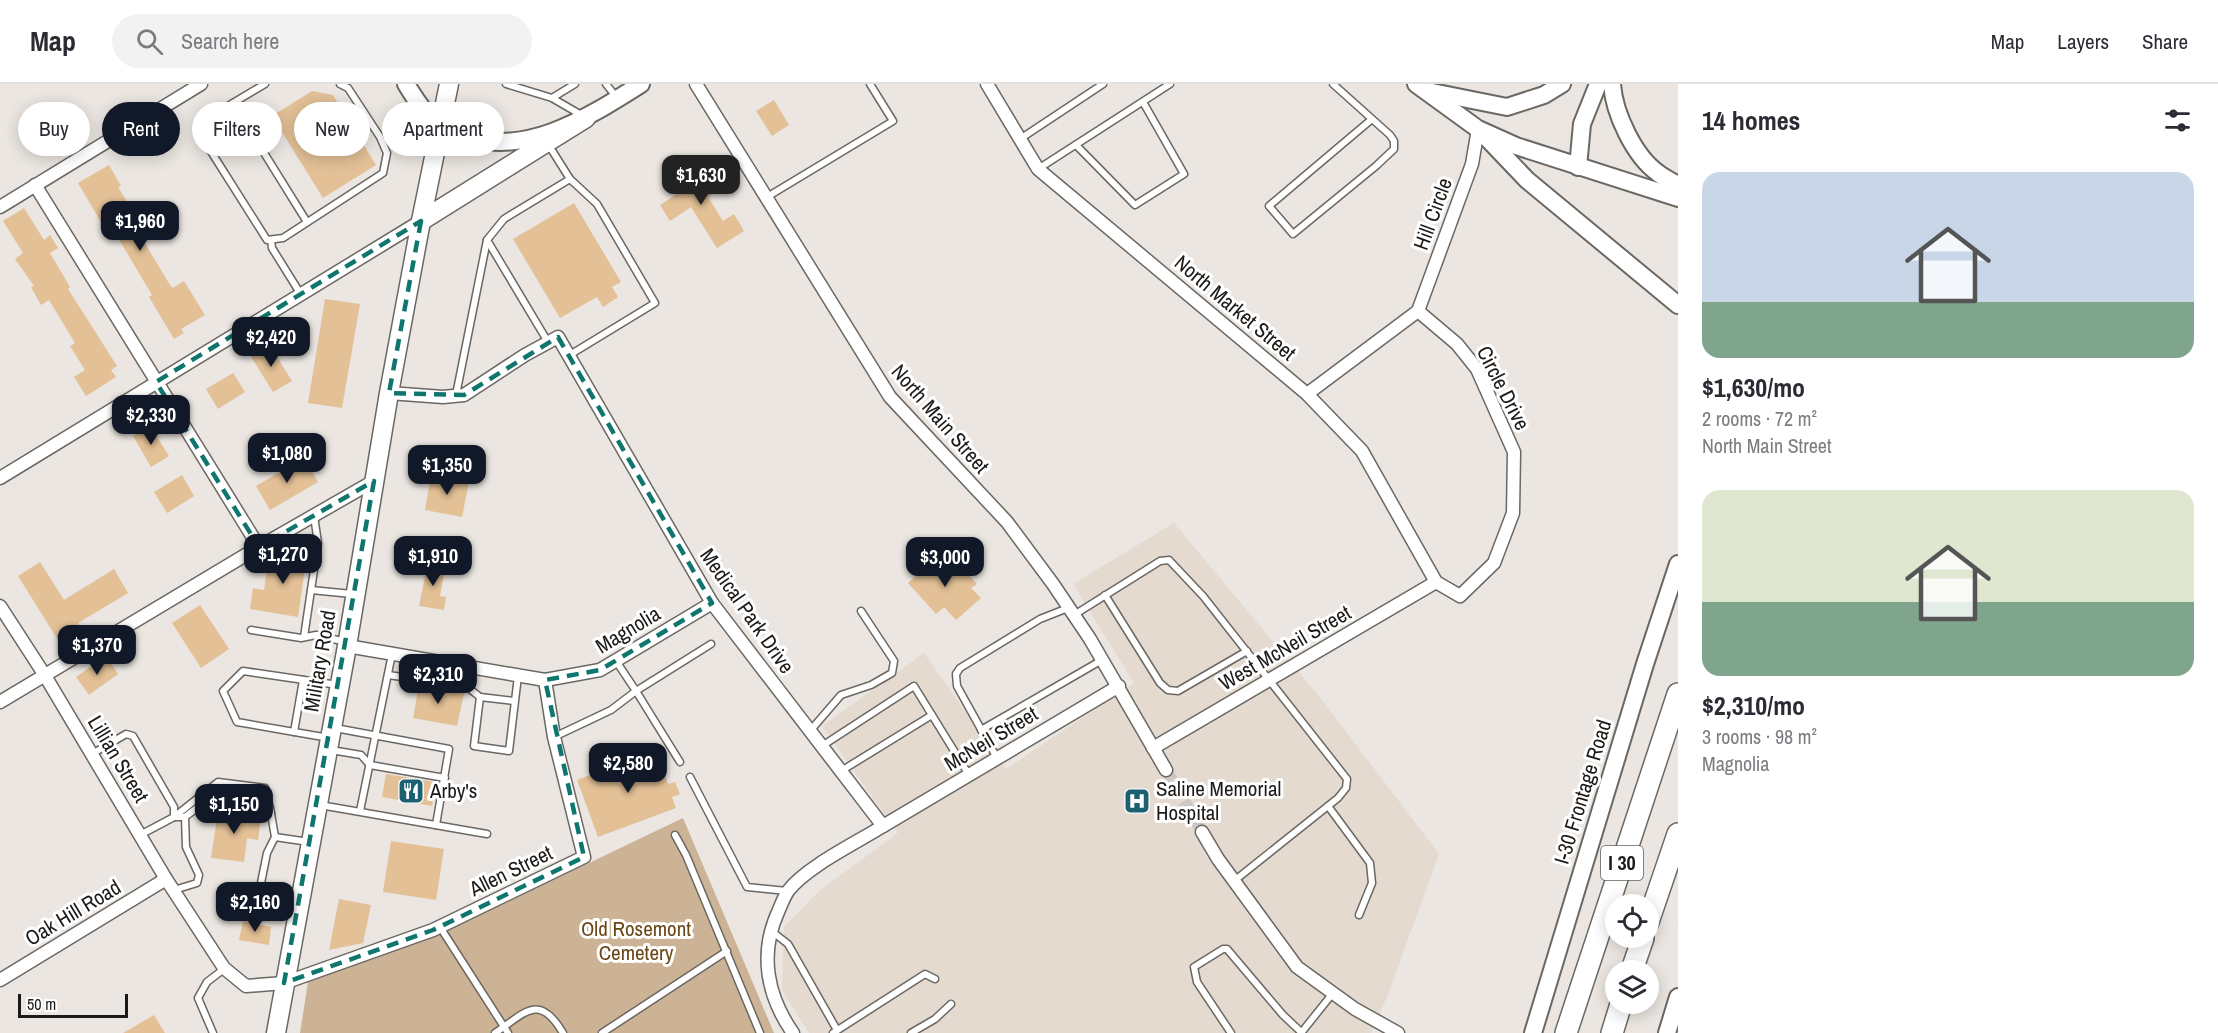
<!DOCTYPE html>
<meta charset="utf-8">
<style>
body{margin:0;font-family:"Archivo Narrow",sans-serif;background:#f2f2f3;color:#2b2b33;height:100vh;display:flex;flex-direction:column;font-size:22px;white-space:nowrap}
*{box-sizing:border-box;margin:0}
p{font-size:20px;color:#7c7c81}
.icon{flex:none;width:33px;height:33px;fill:none;stroke:currentColor;stroke-width:2;stroke-linecap:round;stroke-linejoin:round}
.map{position:relative;flex:1;overflow:hidden}
.sheet{display:flex;flex-direction:column;background:#fff;width:540px}
.sheet>*{flex:none}
.top-card{position:absolute;left:18px;top:18px;width:570px;height:54px;display:flex;gap:12px}
.tools{position:absolute;left:1605px;top:810px;display:grid;gap:12px}
.tools a{display:grid;place-items:center;width:54px;height:54px;border-radius:50%;background:#fff;box-shadow:0 3px 15px #0003;font-size:30px}
.scale{position:absolute;left:18px;bottom:15px;width:110px;box-sizing:border-box;padding-left:6px;border:3px solid #1c1a18;border-top:0;font-size:16px;line-height:21px;white-space:nowrap;color:#1c1a18;-webkit-text-stroke:4px #fff;paint-order:stroke}
.price{position:absolute;translate:-50% -51px;padding:0 14px;border-radius:12px;background:#111827;color:#fff;font-size:20px;line-height:39px;filter:drop-shadow(0 2px 3px #0008)}
.price::after{content:'';position:absolute;left:50%;top:36px;width:18px;height:14px;margin-left:-9px;background:inherit;clip-path:polygon(0 0,100% 0,50% 100%)}
.price.selected{background:#222;color:#fff}
ul{padding:0;list-style:none}
li{display:grid;align-content:center;gap:12px;height:318px;padding:0 24px}
li span{display:grid;place-items:center;height:186px;border-radius:18px;color:#555}
li>.icon{margin-inline-start:auto}
span .icon{width:108px;height:108px;fill:#fffc;stroke-width:1}
li b{font-size:26px}
h2{display:flex;justify-content:space-between;align-items:center;height:72px;padding:0 24px;font-size:26px}
.tag{padding:0 21px;border-radius:27px;background:#fff;box-shadow:0 3px 15px #0003;font-size:21px;line-height:54px}
.tag.selected{background:#111827;color:#fff}
header{display:flex;align-items:center;gap:36px;box-sizing:border-box;height:84px;padding:0 30px;background:#fff;border-bottom:2px solid #e1e1e2}
header strong{font-size:28px}
nav{display:flex;gap:33px;margin-inline-start:auto;font-size:21px}
.search{width:420px;height:54px;background:#f2f2f3;display:flex;align-items:center;gap:15px;box-sizing:border-box;padding:0 21px;border-radius:33px;color:#7c7c81;font-size:22px}
main{display:flex;flex:1;min-height:0}
.map>svg:first-child{display:block}
</style>
<header>
<strong>Map</strong>
<div class="search"><svg class="icon" aria-label="search" viewBox="0 0 24 24"><circle cx="10" cy="10" r="6"/><path d="M15 15l6 6"/></svg>Search here</div>
<nav><a>Map</a><a>Layers</a><a>Share</a></nav>
</header>
<main>
<div class="map">
<svg width="1678" height="949" viewBox="0 0 1678 949">
<rect width="100%" height="100%" fill="#ebe6e1"/>
<polygon fill="#e4dacf" points="1174,439 1322,616 1439,770 1387,913 1371,949 809,949 782,906 784,843 819,807 898,749 822,642 924,569 1006,685 1134,599 1073,500"/>
<polygon fill="#ccb396" points="683,734 774,949 300,949 308,898 453,844"/>
<g fill="#e3c096">
<polygon points="312,7 333,11 376,81 323,114 272,32"/>
<polygon points="774,16 789,41 772,52 756,27"/>
<polygon points="698,78 717,107 708,113 723,137 734,130 744,147 717,164 691,123 670,137 660,121 683,106 675,92"/>
<polygon points="109,81 121,102 118,103 136,132 131,136 170,201 173,204 184,197 205,231 181,245 184,249 174,255 149,213 152,211 114,147 108,150 78,99"/>
<polygon points="574,119 621,198 612,203 618,213 603,223 597,213 560,234 513,155"/>
<polygon points="24,124 44,156 50,151 58,164 50,169 70,203 68,205 117,282 111,286 116,293 86,312 74,293 85,286 70,262 75,259 49,216 41,221 31,203 34,202 15,175 23,169 3,137"/>
<polygon points="325,215 360,220 342,324 308,319"/>
<polygon points="269,260 292,297 273,308 250,271"/>
<polygon points="233,289 245,308 218,325 206,305"/>
<polygon points="150,342 169,372 151,383 133,352"/>
<polygon points="304,374 318,398 270,426 256,402"/>
<polygon points="182,391 194,412 167,429 154,408"/>
<polygon points="431,391 469,398 462,433 425,426"/>
<polygon points="289,460 308,463 298,533 250,525 253,504 264,506 268,479 285,481"/>
<polygon points="940,470 957,488 962,484 977,500 971,504 981,514 956,536 944,523 936,530 908,499"/>
<polygon points="428,477 446,480 440,512 446,513 444,526 419,522"/>
<polygon points="40,478 64,516 114,485 128,509 78,539 80,542 58,556 18,492"/>
<polygon points="200,521 229,565 201,584 172,539"/>
<polygon points="106,572 118,590 89,611 76,593"/>
<polygon points="419,601 464,609 457,642 413,634"/>
<polygon points="656,666 668,700 675,698 680,710 672,713 676,724 598,753 577,696"/>
<polygon points="386,690 436,698 432,722 382,713"/>
<polygon points="218,727 261,732 258,756 247,754 244,778 211,774"/>
<polygon points="391,757 444,765 436,816 383,808"/>
<polygon points="339,815 371,821 363,859 329,866"/>
<polygon points="243,837 271,843 269,861 239,856"/>
<polygon points="154,931 165,949 123,949"/>
</g>
<g fill="none" stroke-linecap="round" stroke-linejoin="round">
<polyline stroke="#ccc7c3" stroke-width="12" stroke-dasharray="12 6" stroke-linecap="butt" points="1166,686 1202,748"/>
<g stroke="#6b6762" stroke-width="9">
<g id="service">
<polyline points="265,0 201,38 205,58 267,156 283,154 383,89 387,69 380,53 348,4 340,0"/>
<polyline points="506,0 552,14 583,32"/>
<polyline points="606,0 617,14"/>
<polyline points="1333,0 1390,51 1394,57 1394,65 1376,82 1293,150 1269,122 1372,35"/>
<polyline points="552,14 575,0"/>
<polyline points="233,19 307,138"/>
<polyline points="1020,55 1103,0"/>
<polyline points="548,60 570,95"/>
<polyline points="1076,61 1135,121 1184,90 1143,18"/>
<polyline points="1038,85 1170,0"/>
<polyline points="767,113 893,37 870,0"/>
<polyline points="271,156 272,164 300,209"/>
<polyline points="548,258 487,156 504,135 570,95 597,120 655,219 568,272"/>
<polyline points="456,311 487,156"/>
<polyline points="311,506 352,510"/>
<polyline points="1105,511 1160,599 1168,606 1178,607 1247,567"/>
<polyline points="1074,531 1160,477 1169,476 1203,512 1347,695 1346,704 1338,714 1234,797"/>
<polyline points="251,546 301,554 316,551 346,558"/>
<polyline points="304,553 318,459 314,432"/>
<polyline points="616,577 636,607 711,560"/>
<polyline points="388,591 466,602 480,613 514,617"/>
<polyline points="480,613 474,662 509,667 518,592"/>
<polyline points="335,644 449,665 436,741"/>
<polyline points="981,646 1102,576"/>
<polyline points="810,647 841,611 871,601 892,589 894,577 861,527"/>
<polyline points="294,648 303,596"/>
<polyline points="554,653 611,626 636,607 680,678"/>
<polyline points="329,654 237,638 223,607 243,587 338,601"/>
<polyline points="822,662 914,602 969,691"/>
<polyline points="331,666 361,671 370,681 445,694"/>
<polyline points="92,670 126,650 133,652 174,723 174,733"/>
<polyline points="997,674 957,602 956,590 960,584 1040,535 1068,524"/>
<polyline points="841,687 932,631"/>
<polyline points="690,693 747,803 787,807"/>
<polyline points="209,715 217,706 267,713 270,724"/>
<polyline points="202,720 260,726 271,729"/>
<polyline points="320,721 487,750"/>
<polyline points="1328,722 1370,779 1372,799 1359,831"/>
<polyline points="360,727 392,570"/>
<polyline points="174,733 218,698 265,704 267,713"/>
<polyline points="185,733 209,715 253,720 270,724 275,753 267,769 259,809 266,817 297,822"/>
<polyline points="140,751 174,733 185,733 186,763 199,791 197,799 174,806"/>
<polyline points="675,751 686,771 760,949"/>
<polyline points="275,753 309,758"/>
<polyline points="440,843 508,949"/>
<polyline points="770,846 788,860 837,946"/>
<polyline points="213,949 198,914 207,898 224,885"/>
<path d="M495 949C525 929 539 908 563 949"/>
<polyline points="602,949 727,867"/>
<polyline points="833,949 925,890 935,895"/>
<polyline points="911,949 935,935 951,920"/>
<polyline points="1231,949 1197,898 1194,883 1223,865 1227,865 1283,931 1301,948"/>
<polyline points="1301,949 1333,909"/>
</g>
</g>
<g stroke="#6b6762" stroke-width="15">
<g id="minor">
<polyline points="696,0 890,313 1007,438 1053,500 1090,555 1166,686"/>
<polyline points="987,0 1038,85 1307,310 1362,367 1436,498 1460,512 1494,479 1513,429 1514,368 1477,285 1457,260 1418,227"/>
<polyline points="35,101 259,463"/>
<polyline points="0,123 201,0"/>
<polyline points="1418,227 1472,80 1478,45"/>
<path d="M389 309 443 313 464 311 525 271 558 253 712 519 883 742C856 759 806 783 788 807 784 813 781 821 778 828 759 870 767 912 793 949"/>
<polyline points="1307,310 1418,227"/>
<polyline points="0,394 421,137"/>
<polyline points="0,522 44,590 166,795 224,884 246,902 284,899 433,846 584,773 554,653 545,596"/>
<polyline points="347,562 545,596 600,586 712,519"/>
<polyline points="0,618 259,463 374,397"/>
<polyline points="1153,664 1436,498"/>
<polyline points="883,742 1119,602"/>
<polyline points="1202,748 1218,775 1297,883 1355,925 1398,949"/>
<polyline points="0,896 166,795"/>
</g>
</g>
<g stroke="#6b6762" stroke-width="20">
<g id="secondary">
<path d="M406 0C414 13 427 34 440 43 444 47 452 48 457 50 523 76 587 34 641 0"/>
<polyline points="1416,0 1478,45 1516,62 1678,114"/>
<path d="M1612 0C1614 29 1634 72 1658 89 1664 94 1671 97 1678 101"/>
<polyline points="1432,8 1507,23 1544,11 1562,0"/>
<polyline points="1485,52 1527,96 1678,221"/>
<polyline points="1578,83 1582,40 1598,0"/>
<polyline points="1533,949 1645,580 1678,480"/>
<polyline points="1667,949 1678,913"/>
</g>
</g>
<g stroke="#6b6762" stroke-width="21">
<g id="primary">
<polyline points="421,137 586,34"/>
<polyline points="276,949 347,562 389,309 421,137 449,0"/>
</g>
</g>
<g stroke="#6b6762" stroke-width="24">
<g id="motorway">
<polyline points="1648,838 1678,750"/>
<polyline points="1632,886 1643,854"/>
<polyline points="1566,949 1678,610"/>
<polyline points="1612,949 1621,920"/>
</g>
</g>
<use href="#service" stroke="#fff" stroke-width="6"/>
<use href="#minor" stroke="#fff" stroke-width="12"/>
<use href="#secondary" stroke="#fff" stroke-width="16"/>
<use href="#primary" stroke="#fff" stroke-width="18"/>
<use href="#motorway" stroke="#fff" stroke-width="21"/>
</g>
<path fill="none" stroke="#0f766e" stroke-width="4.5" stroke-dasharray="12 8" stroke-linejoin="round" d="M421 137 389 309 464 311 558 253 712 519 600 586 545 596 584 773 433 846 284 899 374 397 259 463 156 298Z"/>
<defs>
<g id="restaurant-square" transform="scale(1.35)"><rect x="-9" y="-9" width="18" height="18" rx="4" fill="#1b6172" stroke="#fff"/><path d="M-5-6h1v4h1v-4h1v4h1v-4h1v5L-1.5 .5V6h-2V.5L-5-1ZM5-6V6H3V1.5H1.5Q1.5-4 5-6Z" fill="#fff"/></g>
<g id="hospital-square" transform="scale(1.35)"><rect x="-9" y="-9" width="18" height="18" rx="4" fill="#1b6172" stroke="#fff"/><path d="M-5-5h3v3.5h4V-5h3V5h-3V1.5h-4V5h-3Z" fill="#fff"/></g>
</defs>
<g fill-rule="evenodd">
<use href="#restaurant-square" x="411" y="707"/>
<use href="#hospital-square" x="1137" y="717"/>
</g>
<g text-anchor="middle" stroke-width="6" stroke-linejoin="round" paint-order="stroke">
<rect fill="#fff" stroke="#605f5d" stroke-width="1.5" x="1601" y="762" width="42" height="34" rx="4.5"/>
<g font-size="20" font-weight="bold" fill="#1c1a18">
<text x="1622" y="786">I 30</text>
</g>
<g font-size="21" fill="#1c1a18" stroke="#fff">
<text transform="translate(1433 130) rotate(-70)" y="7">Hill Circle</text>
<text transform="translate(1235 224) rotate(40)" y="7">North Market Street</text>
<text transform="translate(1503 304) rotate(63)" y="7">Circle Drive</text>
<text transform="translate(940 335) rotate(49)" y="7">North Main Street</text>
<text transform="translate(747 527) rotate(55)" y="7">Medical Park Drive</text>
<text transform="translate(628 546) rotate(-31)" y="7">Magnolia</text>
<text transform="translate(1285 564) rotate(-30)" y="7">West McNeil Street</text>
<text transform="translate(320 577) rotate(-80)" y="7">Military Road</text>
<text transform="translate(991 655) rotate(-31)" y="7">McNeil Street</text>
<text transform="translate(118 675) rotate(59)" y="7">Lillian Street</text>
<text transform="translate(1583 708) rotate(-73)" y="7">I-30 Frontage Road</text>
<text transform="translate(511 787) rotate(-26)" y="7">Allen Street</text>
<text transform="translate(73 829) rotate(-31)" y="7">Oak Hill Road</text>
</g>
<g font-size="21" fill="#1c1a18" stroke="#fff" text-anchor="start">
<text x="1156" y="712">Saline Memorial<tspan x="1156" dy="24">Hospital</tspan></text>
<text x="430" y="714">Arby's</text>
</g>
<g font-size="21" fill="#6a4716" stroke="#fff">
<text x="636" y="852">Old Rosemont<tspan x="636" dy="24">Cemetery</tspan></text>
</g>
</g>
</svg>
<div class="tools">
<a><svg class="icon" aria-label="locate" viewBox="0 0 24 24"><circle cx="12" cy="12" r="6"/><path d="M12 2v4M12 18v4M2 12h4M18 12h4"/></svg></a>
<a><svg class="icon" aria-label="layers" viewBox="0 0 24 24"><path d="M12 4l9 5-9 5-9-5zM3 14l9 5 9-5"/></svg></a>
</div>
<div class="scale">50 m</div>
<b class="price selected" style="left:701px;top:122px">$1,630</b>
<b class="price" style="left:140px;top:168px">$1,960</b>
<b class="price" style="left:271px;top:284px">$2,420</b>
<b class="price" style="left:151px;top:362px">$2,330</b>
<b class="price" style="left:287px;top:400px">$1,080</b>
<b class="price" style="left:447px;top:412px">$1,350</b>
<b class="price" style="left:283px;top:501px">$1,270</b>
<b class="price" style="left:433px;top:503px">$1,910</b>
<b class="price" style="left:945px;top:504px">$3,000</b>
<b class="price" style="left:97px;top:592px">$1,370</b>
<b class="price" style="left:438px;top:621px">$2,310</b>
<b class="price" style="left:628px;top:710px">$2,580</b>
<b class="price" style="left:234px;top:751px">$1,150</b>
<b class="price" style="left:255px;top:849px">$2,160</b>
<div class="top-card">
<a class="tag">Buy</a>
<a class="tag selected">Rent</a>
<a class="tag">Filters</a>
<a class="tag">New</a>
<a class="tag">Apartment</a>
</div>
</div>
<section class="sheet">
<h2>14 homes<svg class="icon" aria-label="filters" viewBox="0 0 24 24"><path d="M4 7h16M4 17h16"/><circle cx="9" cy="7" r="2"/><circle cx="15" cy="17" r="2"/></svg></h2>
<ul>
<li><span style="background:linear-gradient(#c9d6e8 70%,#7fa58c 0)"><svg class="icon" aria-label="home" viewBox="0 0 24 24"><path d="M3 11l9-7 9 7M6 9v11h12V9"/></svg></span><div><b>$1,630/mo</b><p>2 rooms · 72 m²</p><p>North Main Street</p></div></li>
<li><span style="background:linear-gradient(#dfe7d0 60%,#7fa58c 0)"><svg class="icon" aria-label="home" viewBox="0 0 24 24"><path d="M3 11l9-7 9 7M6 9v11h12V9"/></svg></span><div><b>$2,310/mo</b><p>3 rooms · 98 m²</p><p>Magnolia</p></div></li>
</ul>
</section>
</main>
